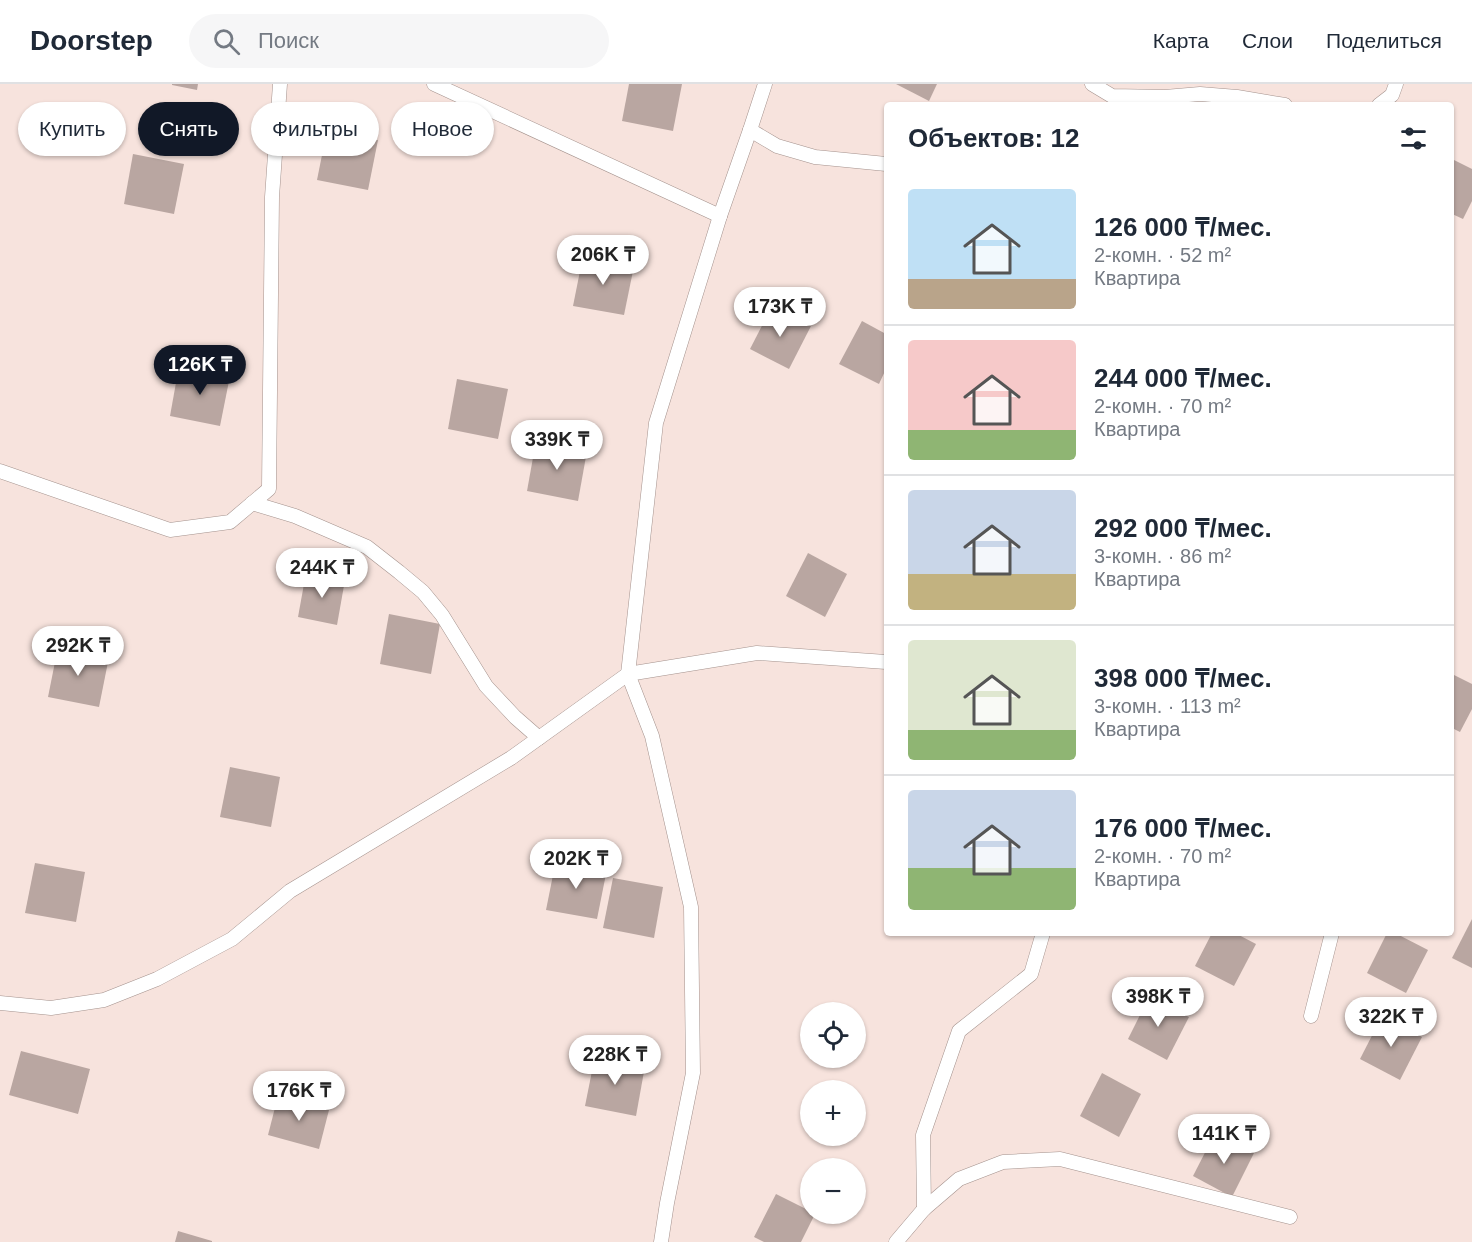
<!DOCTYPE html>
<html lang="ru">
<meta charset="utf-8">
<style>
body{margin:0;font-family:Helvetica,sans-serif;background:#f6f6f7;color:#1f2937;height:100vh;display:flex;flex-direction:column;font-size:22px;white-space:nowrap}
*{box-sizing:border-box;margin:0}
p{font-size:20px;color:#747a83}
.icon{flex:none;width:33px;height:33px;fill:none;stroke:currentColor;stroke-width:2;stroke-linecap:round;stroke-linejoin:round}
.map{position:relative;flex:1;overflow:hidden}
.details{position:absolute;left:884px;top:18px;width:570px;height:834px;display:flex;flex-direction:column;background:#fff;border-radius:6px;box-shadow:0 2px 4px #0004}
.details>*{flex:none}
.top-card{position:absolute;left:18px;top:18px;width:570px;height:54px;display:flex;gap:12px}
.controls{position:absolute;left:800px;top:918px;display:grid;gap:12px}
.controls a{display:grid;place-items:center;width:66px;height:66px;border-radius:50%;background:#fff;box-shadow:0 2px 4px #0004;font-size:30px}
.price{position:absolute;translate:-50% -51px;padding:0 14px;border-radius:21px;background:#fff;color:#222;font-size:20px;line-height:39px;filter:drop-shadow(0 2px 3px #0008)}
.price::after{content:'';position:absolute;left:50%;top:36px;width:18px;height:14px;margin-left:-9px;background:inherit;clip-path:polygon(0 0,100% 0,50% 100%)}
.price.current{background:#111827;color:#fff}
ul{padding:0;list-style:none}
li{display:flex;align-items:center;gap:18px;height:150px;padding:0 24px}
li+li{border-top:2px solid #e0e1e3}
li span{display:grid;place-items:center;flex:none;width:168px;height:120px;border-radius:6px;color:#555}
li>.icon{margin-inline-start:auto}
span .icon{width:72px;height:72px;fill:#fffc;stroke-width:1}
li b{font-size:26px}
h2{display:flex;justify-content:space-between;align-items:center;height:72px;padding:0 24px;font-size:26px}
.pill{padding:0 21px;border-radius:27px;background:#fff;box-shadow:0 2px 4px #0004;font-size:21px;line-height:54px}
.pill.current{background:#111827;color:#fff}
header{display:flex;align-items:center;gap:36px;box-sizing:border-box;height:84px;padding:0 30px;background:#fff;border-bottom:2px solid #e0e1e3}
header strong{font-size:28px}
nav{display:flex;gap:33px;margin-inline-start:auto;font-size:21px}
.search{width:420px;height:54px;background:#f6f6f7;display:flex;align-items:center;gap:15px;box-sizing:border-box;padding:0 21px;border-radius:33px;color:#747a83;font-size:22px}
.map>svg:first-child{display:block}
</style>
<header>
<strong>Doorstep</strong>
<div class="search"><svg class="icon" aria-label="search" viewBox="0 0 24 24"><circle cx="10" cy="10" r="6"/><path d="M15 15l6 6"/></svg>Поиск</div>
<nav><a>Карта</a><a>Слои</a><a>Поделиться</a></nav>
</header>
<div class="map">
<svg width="1472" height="1158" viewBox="0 0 1472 1158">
<rect width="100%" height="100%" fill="#f7e3dd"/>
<g fill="#b9a6a1">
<polygon points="172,0 198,0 197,6 172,1"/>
<polygon points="629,0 682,0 673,47 622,37"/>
<polygon points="896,0 937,0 929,17"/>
<polygon points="327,46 378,56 368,106 317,96"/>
<polygon points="133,70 184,80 174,130 124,120"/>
<polygon points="1450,74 1472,85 1472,117 1463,135 1450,129"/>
<polygon points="583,172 634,182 624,231 573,222"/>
<polygon points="772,222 811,242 789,285 750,265"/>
<polygon points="862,237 886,250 886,285 879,300 839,280"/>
<polygon points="179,282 230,292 220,342 170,332"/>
<polygon points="457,295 508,305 498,355 448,345"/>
<polygon points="536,357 587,367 578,417 527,407"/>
<polygon points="808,469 847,490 825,533 786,512"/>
<polygon points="306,489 345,496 337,541 298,533"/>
<polygon points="389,530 440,540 431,590 380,580"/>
<polygon points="58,563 109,573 99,623 48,613"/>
<polygon points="1450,589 1472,600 1472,625 1460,648 1450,643"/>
<polygon points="230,683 280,693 271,743 220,733"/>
<polygon points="556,776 607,785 597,835 546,826"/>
<polygon points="35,779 85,788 76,838 25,829"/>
<polygon points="613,794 663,803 654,854 603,844"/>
<polygon points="1472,835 1472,884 1452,874"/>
<polygon points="1212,849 1235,849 1256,860 1234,902 1195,882"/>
<polygon points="1387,849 1395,849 1428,866 1406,909 1367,889"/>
<polygon points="1149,913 1189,933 1167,976 1128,955"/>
<polygon points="1382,932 1422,953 1400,996 1360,975"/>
<polygon points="21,967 90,985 78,1030 9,1011"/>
<polygon points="595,972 645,982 636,1032 585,1022"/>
<polygon points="1102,989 1141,1010 1119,1053 1080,1032"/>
<polygon points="278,1012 329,1026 319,1065 268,1051"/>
<polygon points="1215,1049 1254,1069 1232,1113 1193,1092"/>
<polygon points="776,1110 810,1127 810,1130 815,1130 801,1158 764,1158 754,1153"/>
<polygon points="178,1147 212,1157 212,1158 175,1158"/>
</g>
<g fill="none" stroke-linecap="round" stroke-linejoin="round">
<g stroke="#a4928d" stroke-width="15">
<g id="service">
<polyline points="434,0 720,132"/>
<polyline points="1092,0 1112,12 1165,13 1200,10 1237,13 1285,21"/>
<polyline points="1379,21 1392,11 1396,0"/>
<polyline points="750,46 777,62 815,73 886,80"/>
<polyline points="0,387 170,446 230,438 269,405 272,113 280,0"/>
<polyline points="252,419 295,432 367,463 399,488 423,508 442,531 486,602 515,633 539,654"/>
<polyline points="0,919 51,924 104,916 157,895 232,855 290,807 511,674 628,590 757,569 886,578"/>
<polyline points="1311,932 1332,849"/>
<polyline points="924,1125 923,1051 959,947 1031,890 1043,849"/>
<polyline points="661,1158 667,1119 693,989 691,823 652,652 628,590 656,339 720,132 750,46 765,0"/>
<polyline points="896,1158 924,1125 959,1095 1003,1078 1060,1075 1290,1133"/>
</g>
</g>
<use href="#service" stroke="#fff" stroke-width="14"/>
</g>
</svg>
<div class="controls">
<a><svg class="icon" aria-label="locate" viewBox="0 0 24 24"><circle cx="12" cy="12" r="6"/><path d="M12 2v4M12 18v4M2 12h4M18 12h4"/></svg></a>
<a>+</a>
<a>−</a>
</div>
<b class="price" style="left:603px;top:202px">206K ₸</b>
<b class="price" style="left:780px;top:254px">173K ₸</b>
<b class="price current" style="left:200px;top:312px">126K ₸</b>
<b class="price" style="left:557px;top:387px">339K ₸</b>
<b class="price" style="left:322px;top:515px">244K ₸</b>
<b class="price" style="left:78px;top:593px">292K ₸</b>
<b class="price" style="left:576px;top:806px">202K ₸</b>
<b class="price" style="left:1158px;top:944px">398K ₸</b>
<b class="price" style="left:1391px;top:964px">322K ₸</b>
<b class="price" style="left:615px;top:1002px">228K ₸</b>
<b class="price" style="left:299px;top:1038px">176K ₸</b>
<b class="price" style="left:1224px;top:1081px">141K ₸</b>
<div class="top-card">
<a class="pill">Купить</a>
<a class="pill current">Снять</a>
<a class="pill">Фильтры</a>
<a class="pill">Новое</a>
</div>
<section class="details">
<h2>Объектов: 12<svg class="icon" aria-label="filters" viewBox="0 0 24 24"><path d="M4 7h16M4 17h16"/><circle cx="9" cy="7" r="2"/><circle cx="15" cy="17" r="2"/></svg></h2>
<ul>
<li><span style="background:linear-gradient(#bfe0f5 75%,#b9a48a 0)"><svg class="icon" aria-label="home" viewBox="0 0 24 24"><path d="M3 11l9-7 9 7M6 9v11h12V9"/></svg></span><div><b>126 000 ₸/мес.</b><p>2-комн. · 52 m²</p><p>Квартира</p></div></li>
<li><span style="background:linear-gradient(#f6c9c9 75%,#8fb573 0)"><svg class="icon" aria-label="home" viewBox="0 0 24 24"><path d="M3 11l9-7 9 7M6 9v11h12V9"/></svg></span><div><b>244 000 ₸/мес.</b><p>2-комн. · 70 m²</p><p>Квартира</p></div></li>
<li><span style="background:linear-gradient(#c9d6e8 70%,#c2b280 0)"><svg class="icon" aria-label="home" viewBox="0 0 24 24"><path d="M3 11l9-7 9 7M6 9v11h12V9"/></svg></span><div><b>292 000 ₸/мес.</b><p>3-комн. · 86 m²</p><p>Квартира</p></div></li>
<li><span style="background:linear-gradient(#dfe7d0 75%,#8fb573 0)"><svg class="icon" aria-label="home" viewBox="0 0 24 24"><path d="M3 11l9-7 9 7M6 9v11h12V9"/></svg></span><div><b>398 000 ₸/мес.</b><p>3-комн. · 113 m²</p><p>Квартира</p></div></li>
<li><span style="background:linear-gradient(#c9d6e8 65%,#8fb573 0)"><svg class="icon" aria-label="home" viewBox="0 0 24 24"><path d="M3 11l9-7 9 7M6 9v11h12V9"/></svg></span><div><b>176 000 ₸/мес.</b><p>2-комн. · 70 m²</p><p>Квартира</p></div></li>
</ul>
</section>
</div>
